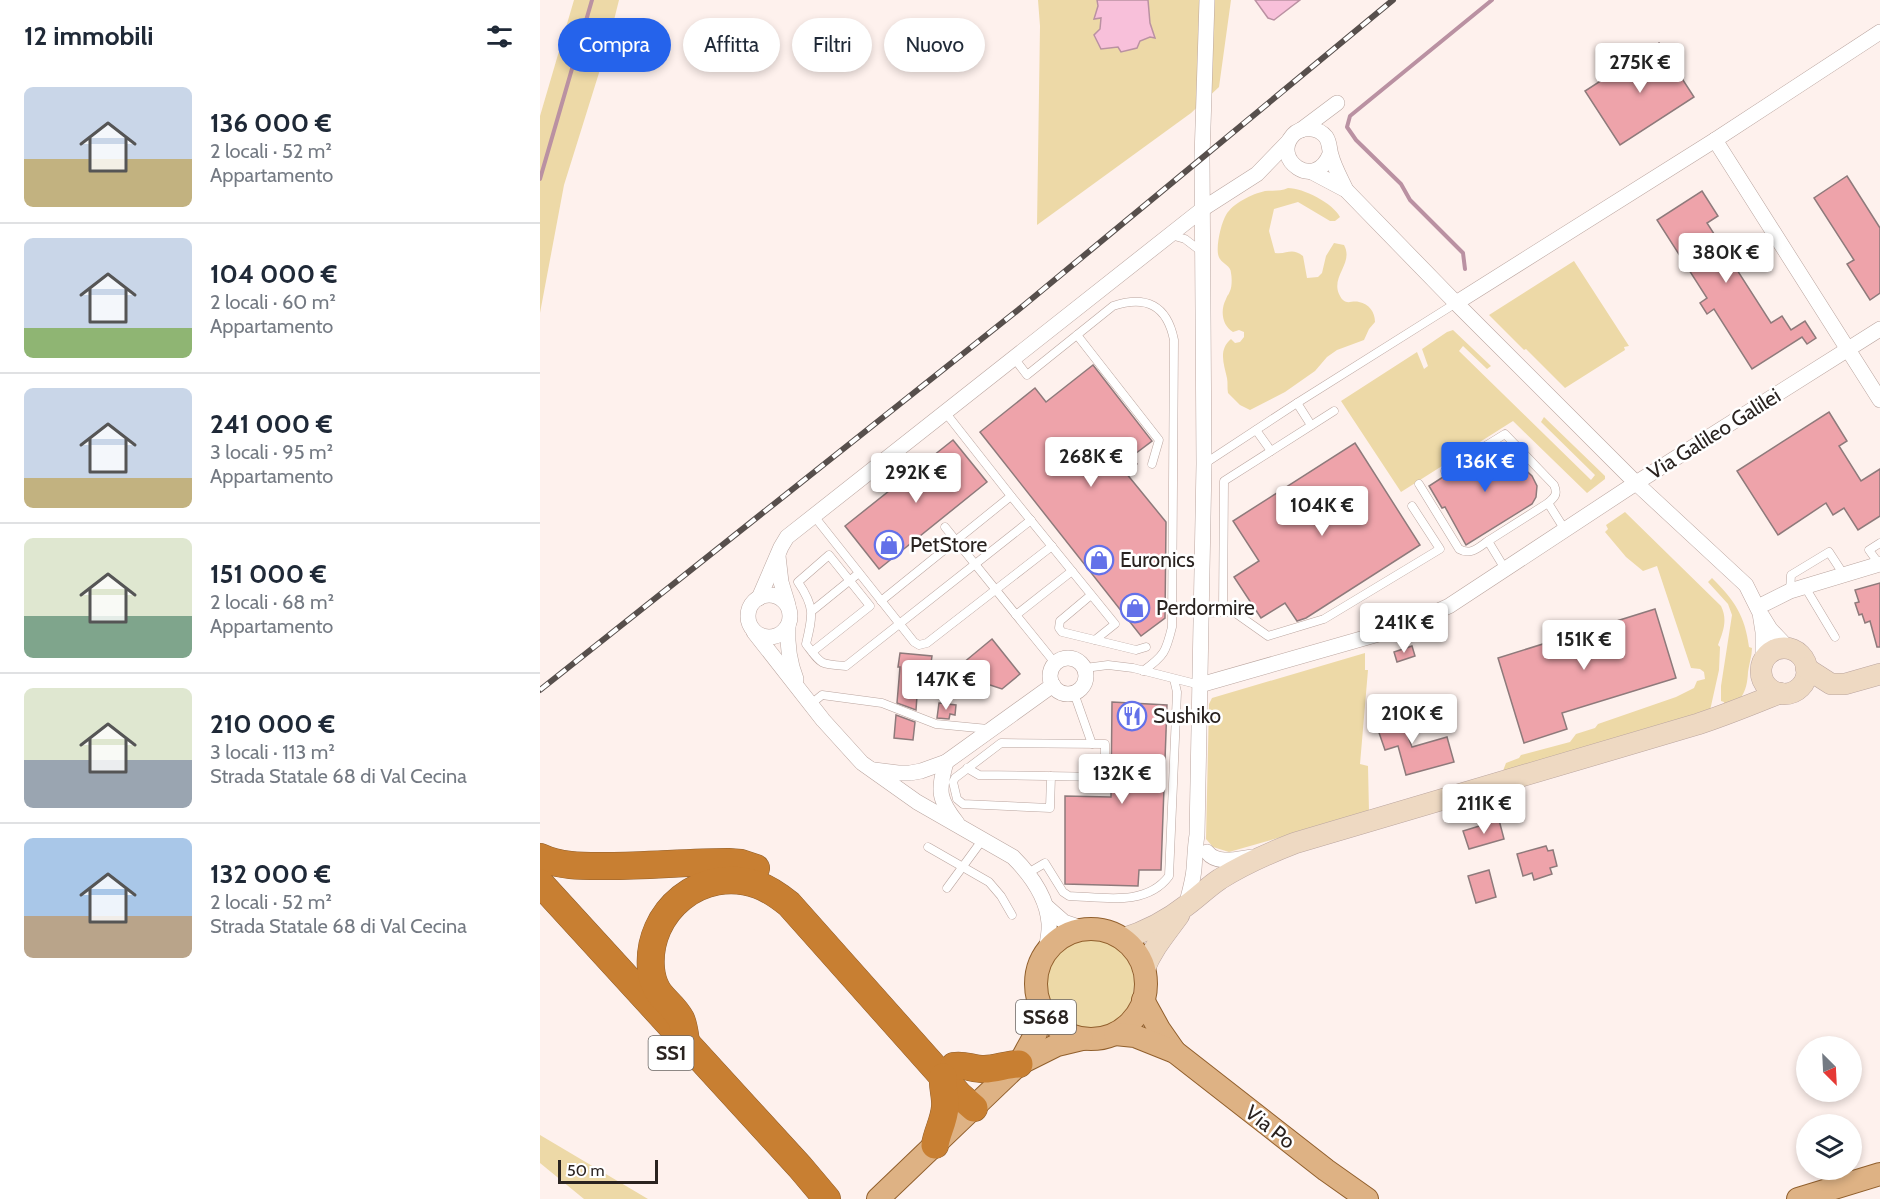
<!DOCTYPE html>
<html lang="it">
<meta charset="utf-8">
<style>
body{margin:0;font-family:Cabin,sans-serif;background:#f6f6f7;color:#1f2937;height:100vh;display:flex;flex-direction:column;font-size:22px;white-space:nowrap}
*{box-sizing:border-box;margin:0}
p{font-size:20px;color:#747a83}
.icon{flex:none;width:33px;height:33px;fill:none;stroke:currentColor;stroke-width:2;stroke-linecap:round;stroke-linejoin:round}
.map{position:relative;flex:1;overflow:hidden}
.sheet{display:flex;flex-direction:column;background:#fff;width:540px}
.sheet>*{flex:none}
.hud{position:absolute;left:18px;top:18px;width:570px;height:54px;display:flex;gap:12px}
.needle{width:39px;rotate:156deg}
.tools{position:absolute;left:1256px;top:1036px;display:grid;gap:12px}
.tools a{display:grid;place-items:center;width:66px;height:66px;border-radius:50%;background:#fff;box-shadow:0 3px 9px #0003;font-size:30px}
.scale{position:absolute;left:18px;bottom:15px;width:100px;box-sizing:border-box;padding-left:6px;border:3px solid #2a2320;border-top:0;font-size:16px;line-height:21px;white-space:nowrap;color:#2a2320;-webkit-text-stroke:4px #fff;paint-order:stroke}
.price{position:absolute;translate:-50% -51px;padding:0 14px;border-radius:6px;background:#fff;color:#222;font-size:20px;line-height:39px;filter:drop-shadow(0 2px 3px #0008)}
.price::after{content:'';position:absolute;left:50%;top:36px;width:18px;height:14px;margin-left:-9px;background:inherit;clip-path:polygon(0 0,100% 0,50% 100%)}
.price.active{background:#2563eb;color:#fff}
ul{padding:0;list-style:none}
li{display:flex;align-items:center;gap:18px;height:150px;padding:0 24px}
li+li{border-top:2px solid #e0e1e3}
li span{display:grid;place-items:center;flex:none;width:168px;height:120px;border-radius:9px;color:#555}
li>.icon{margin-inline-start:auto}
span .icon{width:72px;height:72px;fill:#fffc;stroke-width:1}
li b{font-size:26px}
h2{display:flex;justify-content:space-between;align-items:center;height:72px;padding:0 24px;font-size:26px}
.tag{padding:0 21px;border-radius:27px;background:#fff;box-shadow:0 3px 9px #0003;font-size:21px;line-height:54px}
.tag.active{background:#2563eb;color:#fff}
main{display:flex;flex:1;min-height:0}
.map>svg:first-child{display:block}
</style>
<main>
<section class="sheet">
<h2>12 immobili<svg class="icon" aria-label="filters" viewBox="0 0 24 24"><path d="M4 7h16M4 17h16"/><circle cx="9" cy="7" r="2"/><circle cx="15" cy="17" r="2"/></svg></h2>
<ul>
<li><span style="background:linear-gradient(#c9d6e8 60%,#c2b280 0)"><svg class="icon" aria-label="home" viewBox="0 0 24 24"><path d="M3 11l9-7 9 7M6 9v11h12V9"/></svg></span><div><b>136 000 €</b><p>2 locali · 52 m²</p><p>Appartamento</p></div></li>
<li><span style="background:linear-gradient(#c9d6e8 75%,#8fb573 0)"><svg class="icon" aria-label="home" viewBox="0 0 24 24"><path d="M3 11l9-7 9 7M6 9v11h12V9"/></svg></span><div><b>104 000 €</b><p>2 locali · 60 m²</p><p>Appartamento</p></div></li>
<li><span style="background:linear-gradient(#c9d6e8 75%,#c2b280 0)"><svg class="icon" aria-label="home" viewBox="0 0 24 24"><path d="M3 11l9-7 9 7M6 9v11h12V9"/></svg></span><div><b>241 000 €</b><p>3 locali · 95 m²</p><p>Appartamento</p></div></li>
<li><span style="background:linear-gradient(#dfe7d0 65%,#7fa58c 0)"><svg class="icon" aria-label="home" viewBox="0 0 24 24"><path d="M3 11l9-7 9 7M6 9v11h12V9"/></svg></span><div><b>151 000 €</b><p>2 locali · 68 m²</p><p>Appartamento</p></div></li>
<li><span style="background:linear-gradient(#dfe7d0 60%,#9aa5b1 0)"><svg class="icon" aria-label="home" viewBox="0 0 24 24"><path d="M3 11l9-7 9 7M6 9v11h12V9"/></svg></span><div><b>210 000 €</b><p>3 locali · 113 m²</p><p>Strada Statale 68 di Val Cecina</p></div></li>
<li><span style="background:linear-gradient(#a9c7e8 65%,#b9a48a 0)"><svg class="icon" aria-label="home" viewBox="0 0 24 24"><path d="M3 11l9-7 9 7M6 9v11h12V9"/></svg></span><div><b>132 000 €</b><p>2 locali · 52 m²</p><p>Strada Statale 68 di Val Cecina</p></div></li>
</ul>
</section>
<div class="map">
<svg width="1340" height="1199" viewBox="0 0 1340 1199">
<rect width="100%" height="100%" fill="#fef1ed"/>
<g fill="#edd9a7">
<polygon points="34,0 79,0 68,44 24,185 0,313 0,116"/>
<polygon points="498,0 557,0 558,6 555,18 561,18 560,29 554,36 561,49 599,41 610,37 615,38 610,23 608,0 691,0 679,87 651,113 497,225 500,26"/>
<path d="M748 188C763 188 793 203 800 217L795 221H790L758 202 734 209 729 231 735 253C747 255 751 247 763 256L767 278 778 277 782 273 786 256 794 243 804 245C814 263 791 276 799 294 805 307 810 300 819 302 829 304 835 312 835 322L829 329 824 340 797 350 787 357 775 371 745 392 710 410 700 405 688 393C687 388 688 383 687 378 684 364 678 350 691 339L695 343 700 342 704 337V332L699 330 693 332C682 326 680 310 686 299 688 294 688 296 690 291 692 287 692 278 691 273 691 266 683 264 680 259 674 252 681 223 686 215 693 203 712 194 725 191 733 190 740 192 748 188Z"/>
<polygon points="1034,261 1089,346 1084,347 1085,350 1025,388 986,349 984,350 949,315"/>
<polygon points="913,330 951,366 947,369 923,346 919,351 1051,480 1055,475 1001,422 1004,417 1065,476 1065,479 1047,493 973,421 861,492 801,401 877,352 884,369 888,366 882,349 907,332"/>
<path d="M1085 512 1181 606C1188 620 1183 632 1178 645L1180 647 1179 670 1169 715 961 776 966 763 979 758 981 755 1030 742 1036 734 1055 728 1058 724 1136 697 1154 688 1157 681 1165 679 1164 672 1160 669 1151 668 1117 566 1103 571 1086 557 1065 532 1068 529 1066 525Z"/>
<path d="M1172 578C1194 600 1205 615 1209 647L1212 648C1212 656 1209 664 1208 672 1207 693 1201 702 1183 712L1184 702 1181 701V686L1192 615 1188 604 1168 582Z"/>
<polygon points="825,653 825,670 828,670 820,764 828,766 829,812 689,852 673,847 666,839 669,704 672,698"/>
<circle cx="549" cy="984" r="45"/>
<polygon points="0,1135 108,1199 44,1199 0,1163"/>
</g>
<g fill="#f8c0da" stroke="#ba91a2" stroke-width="1.5">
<polygon points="557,0 608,0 610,23 615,38 610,37 600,41 597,48 581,52 578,47 561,49 554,35 560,29 561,18 554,19 558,6"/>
<polygon points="715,0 760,0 734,20 728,18"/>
</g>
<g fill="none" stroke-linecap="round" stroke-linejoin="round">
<g stroke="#ba91a2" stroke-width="4">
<polyline points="0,179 52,0"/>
<polyline points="925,269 923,253 870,200 861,184 816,140 807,127 810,116 952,0"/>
</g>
</g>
<g fill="#eea3aa" stroke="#8e7a7b" stroke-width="1.5">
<polygon points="1119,43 1154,97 1080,145 1045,91"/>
<polygon points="1307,176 1340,228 1340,293 1330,300 1307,264 1314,260 1274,198"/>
<polygon points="1162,191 1178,216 1167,223 1231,323 1242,316 1251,330 1265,321 1276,338 1267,344 1262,337 1212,369 1174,309 1167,314 1160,303 1167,298 1117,220"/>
<polygon points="553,365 612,441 591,457 597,464 586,473 626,522 625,618 601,636 440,432 495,388 506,402"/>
<polygon points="1289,412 1307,441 1299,446 1321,481 1340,469 1340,516 1318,530 1304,508 1293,515 1286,503 1238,535 1197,471"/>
<polygon points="413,440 447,482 339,569 305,526"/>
<polygon points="815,443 880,545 766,618 757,621 745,603 721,618 694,577 719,561 693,521"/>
<polygon points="959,445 992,476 997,486 996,497 992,504 926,545 905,507 902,508 889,486 903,477 908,476 926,465 927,467"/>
<polygon points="1340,583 1340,647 1337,647 1330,621 1325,623 1322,614 1319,615 1315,603 1319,602 1315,590"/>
<polygon points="1115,609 1136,678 1022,713 1027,729 984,743 958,658"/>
<polygon points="452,639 480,674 462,689 438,681 423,663"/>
<polygon points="872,646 875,656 857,662 854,652"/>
<polygon points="360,653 392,656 390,670 379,669 376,710 357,703 360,667 358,667"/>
<polygon points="572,702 627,705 621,870 599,870 598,886 525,884 525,796 571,797"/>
<polygon points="399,703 416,705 415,715 410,714 409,719 397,718"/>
<polygon points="857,709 858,711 861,710 865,723 863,723 872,747 907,737 914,762 866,775 858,746 845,750 836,724 837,723 835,716"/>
<polygon points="356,715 375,722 373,740 354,738"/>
<polygon points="959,820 964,839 929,849 923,831"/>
<polygon points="1006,846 1008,851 1013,850 1017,866 1010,868 1012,874 994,880 992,873 983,876 977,854"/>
<polygon points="949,870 956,897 936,903 928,876"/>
</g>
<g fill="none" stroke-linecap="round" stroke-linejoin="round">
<g stroke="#baa59f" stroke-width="9">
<g id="lane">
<polyline points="631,235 645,239 662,252"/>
<polyline points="537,335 619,440 612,464"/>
<path d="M474 358 487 375 573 306C606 295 627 305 634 340L632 627C626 652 624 656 603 671"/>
<polyline points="757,403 771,425"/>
<polyline points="405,412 471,496"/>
<polyline points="716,430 731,451"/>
<polyline points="664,464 757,403 916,303"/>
<path d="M905 471 965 434 1014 485C1018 494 1015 497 1008 503L1025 530"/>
<path d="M879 484 919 549C931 556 939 547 948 541L965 569"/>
<polyline points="274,516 374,642 379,645 387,643 512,546"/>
<polyline points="405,527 515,663"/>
<polyline points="948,541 1008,503"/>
<polyline points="1339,564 1329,550 1340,543"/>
<polyline points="1265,587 1295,637"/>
<polyline points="1250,591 1251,575 1289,552 1304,575"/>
<polyline points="551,595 520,621 519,628 522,632 596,650 606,647"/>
<polyline points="341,601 471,496 575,624 555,640"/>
<polyline points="272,611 319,573"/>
<polyline points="683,612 684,481 794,411"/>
<polyline points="662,613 694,612 728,636 784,619 900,549 872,506"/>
<polyline points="476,615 532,571"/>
<path d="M272 652 330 606 289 555 258 582C275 607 273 615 266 644 282 665 279 664 306 666L491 520"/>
<polyline points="545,668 568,665 593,668 660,685"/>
<polyline points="534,693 552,744"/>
<polyline points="271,704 282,695 342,703 396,724 448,729"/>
<polyline points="427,768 439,775 565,777 565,744 461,743 415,778 413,782 417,799 423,804 510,808 511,776"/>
<polyline points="388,847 449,882 461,896 472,915"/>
<path d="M488 873 505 863 523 892 529 896C563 897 606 907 629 876L637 692 634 679"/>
<polyline points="407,888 443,839"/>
</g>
</g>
<g stroke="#baa59f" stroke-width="16">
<g id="street">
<polyline points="761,130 797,103"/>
<polyline points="1175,140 1340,400"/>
<path d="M790 154C775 192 731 159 753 135 762 126 778 127 786 137 790 143 789 149 791 155 794 167 801 179 806 190"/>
<polyline points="772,172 806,190 916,303"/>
<polyline points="238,556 241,582 248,605"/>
<circle cx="229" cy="616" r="21"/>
<polyline points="219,598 241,547 247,537 664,208 717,174 748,142"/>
<polyline points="1218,607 1250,591 1340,564"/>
<polyline points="1222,616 1230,629 1248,648"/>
<path d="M248 627C247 646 249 661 256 679"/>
<path d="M214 632 283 720 322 763 377 802 473 857C490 874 507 897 509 923 510 932 507 942 506 952"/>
<circle cx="528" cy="676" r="18"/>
<polyline points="1223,661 1223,632 1220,613 1206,585 1096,483 1340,329"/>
<polyline points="660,685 863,627 909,606 1096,483 916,303 1175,140 1340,32"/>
<path d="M406 762C398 791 398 799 417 823"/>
<polyline points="334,770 358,773 370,773 381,771 406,762 513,685"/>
<path d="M667 852C677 865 697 859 712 857"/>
<path d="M646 906C649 894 653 881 654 869 655 857 655 847 657 835L664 464 662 158 667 0"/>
<polyline points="507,907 524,922 545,929"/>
</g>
</g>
<g stroke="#baa59f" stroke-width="22">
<g id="secondary">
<circle cx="1244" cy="671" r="23"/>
<polyline points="1266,668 1291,684 1305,684 1340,674"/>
<path d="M582 939C605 932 628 920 647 905 658 897 668 887 680 879 704 864 729 853 755 843L1158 724C1186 715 1212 704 1240 693"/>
<path d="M604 970C612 949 626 933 639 915"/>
</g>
</g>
<g stroke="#915f2c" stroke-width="24">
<g id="primary">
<circle cx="551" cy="984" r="55"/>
<polyline points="603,1000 619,1029 635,1052"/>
<polyline points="575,1034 595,1036 635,1052 786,1170 827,1199"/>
<polyline points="479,1064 517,1045 542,1039"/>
<polyline points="338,1199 479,1064 496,1033 499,1006"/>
<polyline points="1258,1199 1340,1174"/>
</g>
</g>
<g stroke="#915f2c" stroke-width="28">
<g id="highway">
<path d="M0 857C21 867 45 866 68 866 108 866 148 862 188 862L201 863 216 868"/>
<polyline points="0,883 260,1167 287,1199"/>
<path d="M146 1042C145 1035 144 1025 141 1019 130 999 114 998 111 969 106 911 162 865 218 885 229 889 239 896 249 904L419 1095 434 1108"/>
<path d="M414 1066C424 1064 433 1069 444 1069 456 1069 467 1064 479 1064"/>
<path d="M395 1145C397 1132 404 1121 405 1107 406 1097 402 1087 403 1077"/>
</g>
</g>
<use href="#lane" stroke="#fff" stroke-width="8"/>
<use href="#street" stroke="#fff" stroke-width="15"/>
<use href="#secondary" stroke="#eed9c2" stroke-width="21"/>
<use href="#primary" stroke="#deb284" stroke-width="22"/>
<use href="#highway" stroke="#c87f32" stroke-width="27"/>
<g stroke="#574f4c" stroke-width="6">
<polyline id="rail" points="0,690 483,306 853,0"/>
</g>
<use href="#rail" stroke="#fff" stroke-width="4" stroke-dasharray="11" stroke-linecap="butt"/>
</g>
<defs>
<g id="shop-ring" transform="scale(1.5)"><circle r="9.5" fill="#fff" stroke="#6371e9" stroke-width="1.5"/><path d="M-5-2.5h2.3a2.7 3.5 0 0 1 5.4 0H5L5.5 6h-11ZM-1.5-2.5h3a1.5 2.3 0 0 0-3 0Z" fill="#6371e9"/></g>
<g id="restaurant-ring" transform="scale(1.5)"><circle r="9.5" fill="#fff" stroke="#6371e9" stroke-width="1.5"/><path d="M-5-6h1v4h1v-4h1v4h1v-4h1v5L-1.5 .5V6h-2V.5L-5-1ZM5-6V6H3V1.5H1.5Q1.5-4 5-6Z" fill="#6371e9"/></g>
</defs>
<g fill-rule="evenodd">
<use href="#shop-ring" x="349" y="545"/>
<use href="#shop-ring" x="559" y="560"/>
<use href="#shop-ring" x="595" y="608"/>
<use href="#restaurant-ring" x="592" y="716"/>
</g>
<g text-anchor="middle" stroke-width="5" stroke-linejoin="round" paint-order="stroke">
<g fill="#fff" stroke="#6a6563" stroke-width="1.5">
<rect x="476" y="1000" width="60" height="34" rx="4.5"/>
<rect x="108.5" y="1036" width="45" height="34" rx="4.5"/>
</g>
<g font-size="20" font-weight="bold" fill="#2a2320">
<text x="506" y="1024">SS68</text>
<text x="131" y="1060">SS1</text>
</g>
<g font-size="21" fill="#2a2320" stroke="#fff">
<text transform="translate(1174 434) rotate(-32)" y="7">Via Galileo Galilei</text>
<text transform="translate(730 1127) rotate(38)" y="7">Via Po</text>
</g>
<g font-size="21" fill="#2a2320" stroke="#fff" text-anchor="start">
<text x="370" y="552">PetStore</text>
<text x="580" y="567">Euronics</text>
<text x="616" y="615">Perdormire</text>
<text x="613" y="723">Sushiko</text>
</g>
</g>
</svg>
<div class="tools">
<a><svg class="needle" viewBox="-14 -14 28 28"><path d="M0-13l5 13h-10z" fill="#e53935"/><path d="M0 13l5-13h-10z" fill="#747a83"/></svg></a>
<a><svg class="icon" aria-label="layers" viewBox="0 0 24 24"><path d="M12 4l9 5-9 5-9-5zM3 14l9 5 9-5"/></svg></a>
</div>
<div class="scale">50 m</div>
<b class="price" style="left:1100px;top:94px">275K €</b>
<b class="price" style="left:1186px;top:284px">380K €</b>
<b class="price" style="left:551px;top:488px">268K €</b>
<b class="price active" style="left:945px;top:493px">136K €</b>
<b class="price" style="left:376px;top:504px">292K €</b>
<b class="price" style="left:782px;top:537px">104K €</b>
<b class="price" style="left:864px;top:654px">241K €</b>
<b class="price" style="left:1044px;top:671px">151K €</b>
<b class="price" style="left:406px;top:711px">147K €</b>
<b class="price" style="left:872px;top:745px">210K €</b>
<b class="price" style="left:582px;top:805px">132K €</b>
<b class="price" style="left:944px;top:835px">211K €</b>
<div class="hud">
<a class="tag active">Compra</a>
<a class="tag">Affitta</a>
<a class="tag">Filtri</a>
<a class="tag">Nuovo</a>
</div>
</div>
</main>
